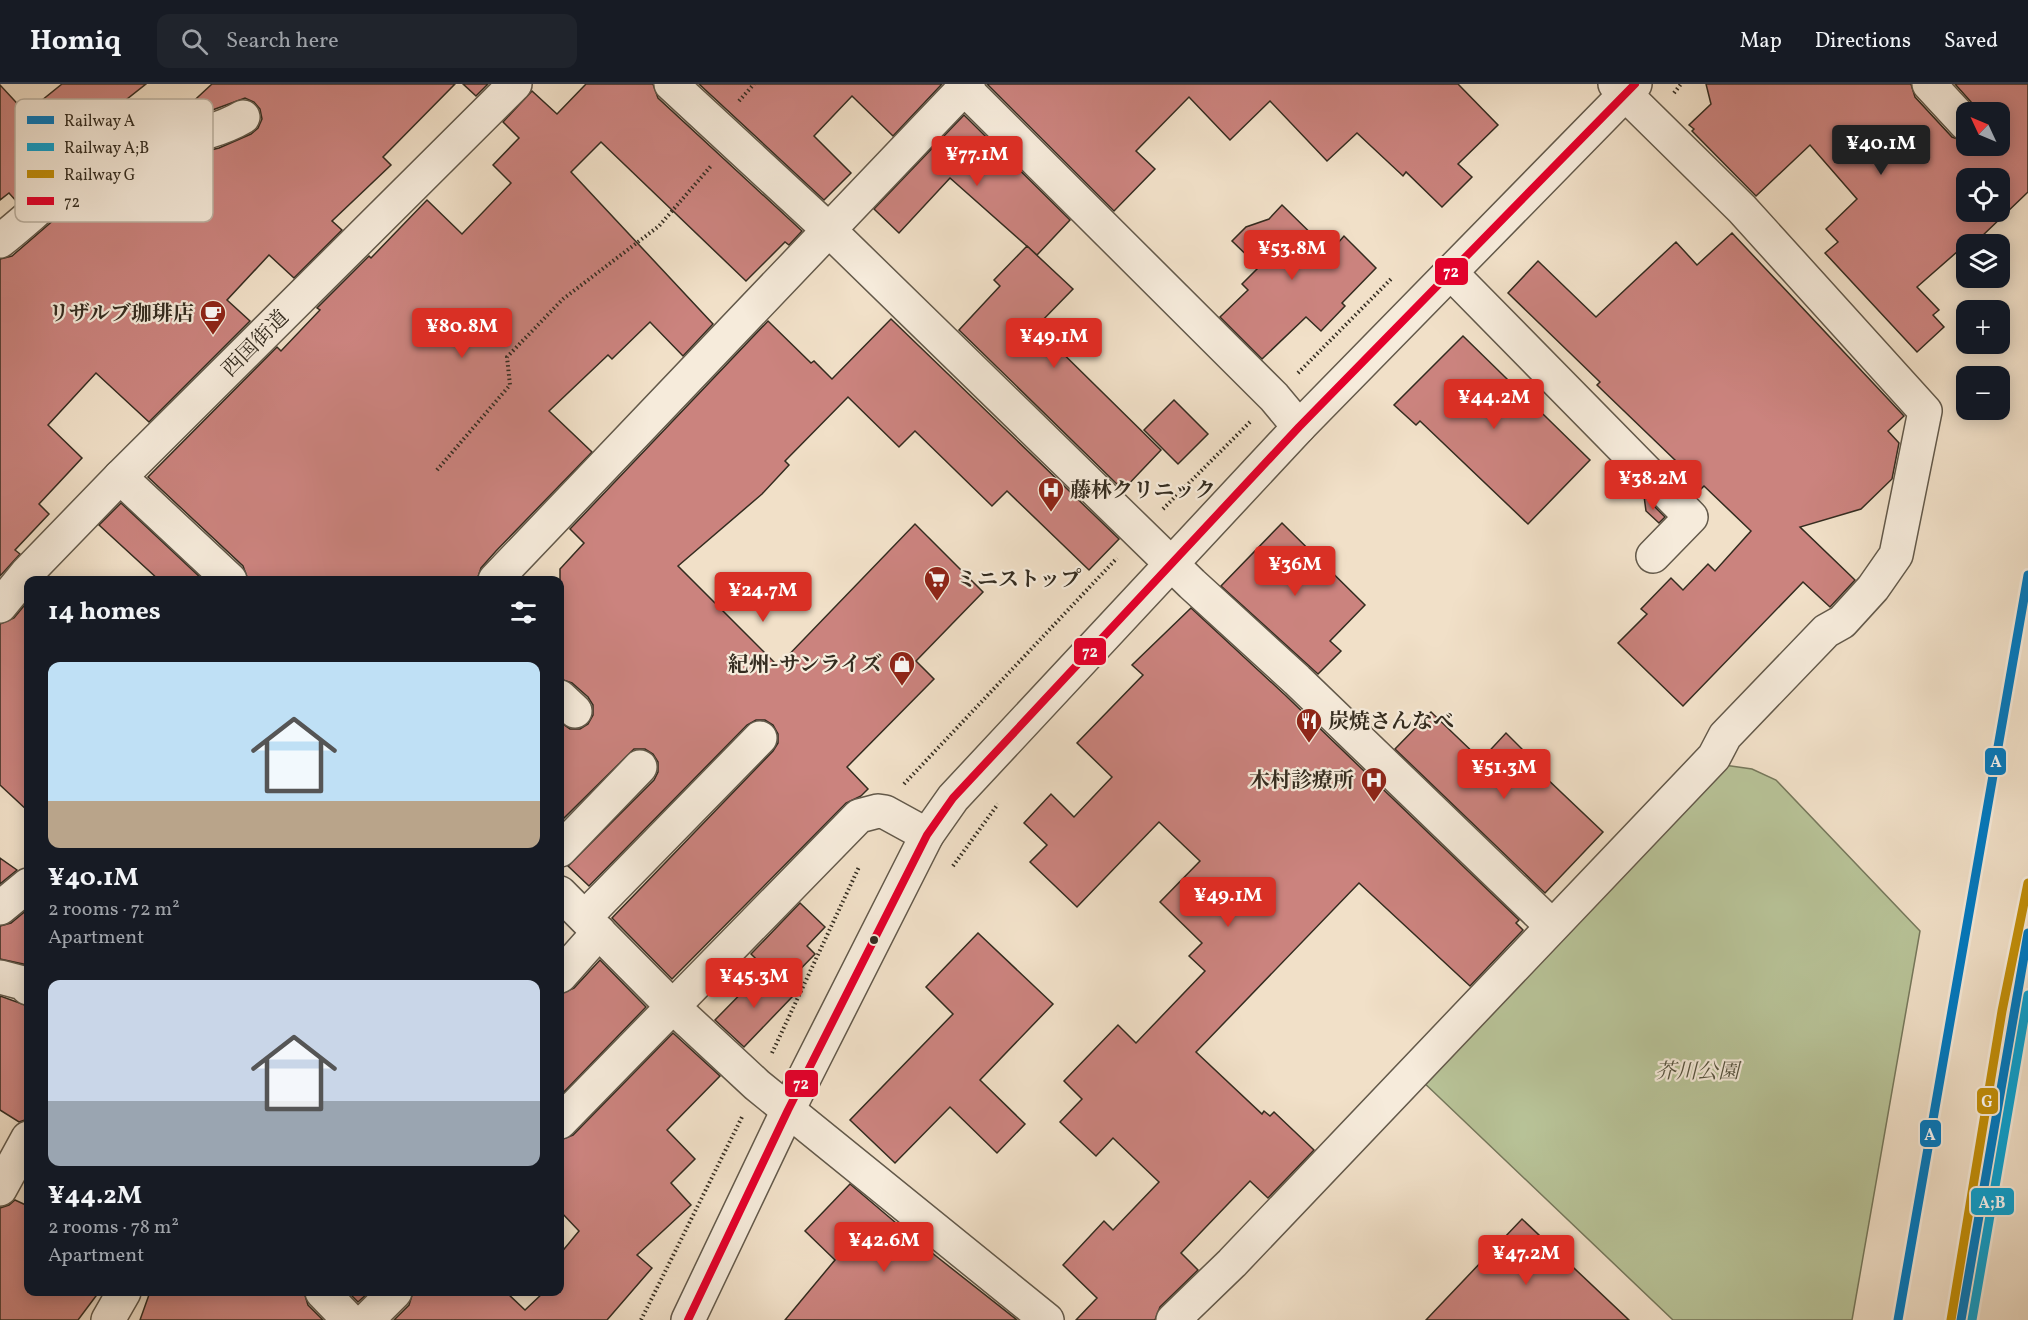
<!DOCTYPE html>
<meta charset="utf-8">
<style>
body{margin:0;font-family:Vollkorn,"Noto Serif JP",serif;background:#20242c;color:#f1f3f6;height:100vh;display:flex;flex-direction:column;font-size:22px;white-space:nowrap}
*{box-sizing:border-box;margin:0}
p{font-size:20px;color:#9ea1a6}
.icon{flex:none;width:33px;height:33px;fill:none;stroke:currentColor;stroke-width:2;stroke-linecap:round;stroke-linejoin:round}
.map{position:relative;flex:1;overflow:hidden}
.drawer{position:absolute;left:24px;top:492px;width:540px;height:720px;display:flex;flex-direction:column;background:#171b24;border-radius:12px;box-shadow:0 3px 15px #0003}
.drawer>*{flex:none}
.needle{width:39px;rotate:314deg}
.controls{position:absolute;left:1956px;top:18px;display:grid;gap:12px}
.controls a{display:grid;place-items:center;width:54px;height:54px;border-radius:12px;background:#171b24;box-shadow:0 3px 15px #0003;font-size:30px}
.price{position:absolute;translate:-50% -51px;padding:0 14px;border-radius:6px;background:#d93025;color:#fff;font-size:20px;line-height:39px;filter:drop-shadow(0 2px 3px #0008)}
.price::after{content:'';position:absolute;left:50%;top:36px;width:18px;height:14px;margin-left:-9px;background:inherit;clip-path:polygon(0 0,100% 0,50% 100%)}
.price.selected{background:#222;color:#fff}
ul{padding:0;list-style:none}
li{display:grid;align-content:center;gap:12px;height:318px;padding:0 24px}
li span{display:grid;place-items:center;height:186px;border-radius:12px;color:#555}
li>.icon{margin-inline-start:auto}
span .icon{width:108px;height:108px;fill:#fffc;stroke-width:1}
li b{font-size:26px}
h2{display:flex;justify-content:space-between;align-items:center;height:72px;padding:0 24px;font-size:26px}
header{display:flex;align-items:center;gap:36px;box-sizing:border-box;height:84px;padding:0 30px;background:#171b24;border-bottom:2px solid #363941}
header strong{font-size:28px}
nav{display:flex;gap:33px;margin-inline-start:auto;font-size:21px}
.search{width:420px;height:54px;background:#20242c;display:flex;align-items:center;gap:15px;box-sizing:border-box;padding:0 21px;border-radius:12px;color:#9ea1a6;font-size:22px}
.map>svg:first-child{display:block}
</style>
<header>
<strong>Homiq</strong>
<div class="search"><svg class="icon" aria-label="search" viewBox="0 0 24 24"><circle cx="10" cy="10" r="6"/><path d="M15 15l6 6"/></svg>Search here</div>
<nav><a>Map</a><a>Directions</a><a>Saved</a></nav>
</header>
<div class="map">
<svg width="2028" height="1236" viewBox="0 0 2028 1236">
<rect width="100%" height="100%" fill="#f1e0c8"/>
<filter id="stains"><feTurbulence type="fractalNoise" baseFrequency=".00333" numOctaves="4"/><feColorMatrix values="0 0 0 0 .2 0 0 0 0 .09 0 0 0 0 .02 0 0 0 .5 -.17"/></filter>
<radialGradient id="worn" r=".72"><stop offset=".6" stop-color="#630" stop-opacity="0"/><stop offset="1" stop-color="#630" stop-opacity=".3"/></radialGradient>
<polygon fill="#b8c398" stroke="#76785c" stroke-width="1.5" points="1717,680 1752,685 1776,696 1920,847 1852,1236 1673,1236 1419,994"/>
<g fill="#cb837e" stroke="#342c20" stroke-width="1.5" fill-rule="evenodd">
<polygon points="62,0 146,0 31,91 39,100 17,118 9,109 0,116 0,1 26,29"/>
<polygon points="212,0 455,0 383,73 391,81 332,137 342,146 294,194 269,171 227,216 250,237 149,338 96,289 48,341 82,374 39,420 49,430 15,466 20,470 0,492 0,175 12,172 63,128 68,133 108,96 114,93 133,114 169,76 219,64 251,50 258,44 262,35 260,25 254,18 245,14 207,28 172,37"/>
<polygon points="463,0 488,0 476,12"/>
<polygon points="586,0 653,0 658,14 802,147 789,161 785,158 746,197 601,58 571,88 713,240 683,272 650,238 612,275 608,271 549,327 592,368 496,467 481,484 477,496 248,496 243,482 148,393 277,263 281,267 320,226 317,224 369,172 371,174 427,116 462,150 511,99 493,81 519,54 503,38 532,7 557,30"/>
<polygon points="699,0 942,0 893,52 852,12 814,52 851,89 824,116"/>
<polygon points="987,0 1458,0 1498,41 1458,80 1472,93 1442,123 1406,88 1403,92 1357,49 1327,77 1270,17 1230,56 1189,13 1136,67 1155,85 1114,127"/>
<path d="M1706 0H1911L1915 13 1952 53 1966 58V62H2000V28H1980L1955 0H2028V108L1980 154 1978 152 1966 160 1917 203 1939 226 1933 231 1944 243 1917 268 1825 169 1838 158 1826 145 1857 115 1810 61 1756 112 1692 47 1694 45 1689 41 1711 20ZM1966 94H2000V128H1966Z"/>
<polygon points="964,31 1070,136 1037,171 950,94 899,149 874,125"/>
<polygon points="1282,121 1330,168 1344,152 1376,184 1342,219 1345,222 1321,247 1306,233 1262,275 1220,233 1248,206 1242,200 1259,183 1232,157 1246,143 1269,135"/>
<polygon points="1732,149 1904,332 1888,347 1899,359 1892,395 1861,425 1800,443 1855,496 1830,523 1803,498 1683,622 1618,559 1647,530 1641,525 1671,494 1683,506 1708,480 1715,487 1751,447 1704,402 1695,411 1669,384 1676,377 1597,301 1600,298 1508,209 1538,177 1596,233 1676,158 1697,181"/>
<polygon points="1027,162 1073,205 1036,243 1161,366 1123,406 959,246 1000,202 994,196"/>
<polygon points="891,235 1119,455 1089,486 1007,407 992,422 915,347 899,363 848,313 785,377 789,381 762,410 678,482 778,582 915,440 983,508 916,577 934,595 847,683 868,705 861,712 846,719 672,895 612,834 773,667 778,659 778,650 773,641 765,636 756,636 747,641 589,802 568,782 654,696 658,688 658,678 653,670 645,665 634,665 563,735 560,731 560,638 570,645 580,645 588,640 593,631 593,621 588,613 572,599 560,595 560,485 584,459 570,445 768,237 811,279 814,277 832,295"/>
<polygon points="1463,252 1590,376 1528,440 1420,337 1416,341 1394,321"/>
<polygon points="1174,316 1208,350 1178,380 1144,346"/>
<polygon points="1644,412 1665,433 1659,439 1646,427"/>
<polygon points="121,419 203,496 159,496 99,441"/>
<polygon points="1282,439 1365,521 1330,557 1341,567 1318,590 1221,502"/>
<polygon points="28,517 28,727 0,701 0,540 14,534"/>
<polygon points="1191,524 1284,610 1519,836 1516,839 1523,846 1470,902 1359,799 1196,968 1262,1030 1264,1027 1270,1032 1274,1028 1314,1066 1268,1114 1250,1097 1181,1169 1198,1186 1160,1223 1155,1236 1076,1236 1097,1214 1063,1181 1104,1137 1113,1146 1159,1098 1113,1054 1096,1072 1060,1038 1082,1015 1064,997 1118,941 1136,959 1205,887 1189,872 1202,859 1160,818 1200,777 1159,738 1077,823 1030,778 1047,761 1024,739 1051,710 1074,733 1112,693 1077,659 1143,591 1132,581"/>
<polygon points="1431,628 1481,676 1506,649 1526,669 1523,672 1603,748 1545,809 1395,665"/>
<polygon points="0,774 17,786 0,800"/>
<polygon points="800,819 825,843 807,862 815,870 784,902 751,870"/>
<polygon points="28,825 28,881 0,875 0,842 11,839"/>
<polygon points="978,849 1053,920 980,996 1025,1040 997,1069 950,1023 895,1079 850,1036 953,930 926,903"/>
<polygon points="600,876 646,923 560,1012 560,910 574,904"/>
<polygon points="764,886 792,913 744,963 715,936"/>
<polygon points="0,912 28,922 28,1035 19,1038 0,1026"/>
<polygon points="673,949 720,992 667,1046 695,1075 671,1099 691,1121 637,1171 652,1184 607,1236 394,1236 409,1221 413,1208 506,1208 525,1226 544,1208 560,1208 560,1170 579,1147 560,1127 560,1056 573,1051"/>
<polygon points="850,1100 922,1161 1017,1236 785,1236 835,1176 805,1147"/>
<polygon points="15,1116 28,1122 28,1208 99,1208 78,1236 0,1236 0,1124 9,1121"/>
<polygon points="1522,1135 1629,1236 1426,1236"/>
<polygon points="150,1208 304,1208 308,1221 323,1236 140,1236"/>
<polygon points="348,1208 369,1208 358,1218"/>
</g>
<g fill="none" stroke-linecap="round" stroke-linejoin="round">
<g stroke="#63594a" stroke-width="36">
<g id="minor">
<polyline points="671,0 830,147 1192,500 1297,596 1552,842"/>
<polyline points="1929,0 1966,40"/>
<polyline points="964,4 1274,313 1299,343"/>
<path d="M0 157C37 128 71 91 115 72 156 54 204 56 243 33"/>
<polyline points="1450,188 1691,433 1653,472"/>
<polyline points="120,393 230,496"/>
<polyline points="495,496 968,0"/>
<polyline points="0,522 27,489 120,393 515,0"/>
<polyline points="560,613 575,627"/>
<polyline points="560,766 640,683"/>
<polyline points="560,809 672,922 757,1001 1047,1236"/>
<polyline points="0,824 28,801"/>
<polyline points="585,833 760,654"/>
<polyline points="560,892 599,848"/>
<polyline points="0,893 23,899 28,904"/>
<polyline points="560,1038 859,732 878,727 885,728 927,751"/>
<polyline points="0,1105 28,1054"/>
<polyline points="322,1208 349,1236"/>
<polyline points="108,1236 124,1208"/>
<polyline points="367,1236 395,1208"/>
<polyline points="688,1236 788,1026 927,751 953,714 1299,343 1635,0"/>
<polyline points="1173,1236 1232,1179 1714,673 1725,652 1826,547 1842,538 1873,504 1896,471 1925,327 1742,125 1615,0"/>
</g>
</g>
<g stroke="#342c20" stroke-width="4" stroke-dasharray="1.5 3" stroke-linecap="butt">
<polyline points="1674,9 1681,0"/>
<polyline points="739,17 754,0"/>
<polyline points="1298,289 1392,194"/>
<polyline points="437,386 510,301 507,273 563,215 659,142 711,82"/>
<polyline points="1163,425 1251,337"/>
<polyline points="904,700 1117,474"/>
<polyline points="953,782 998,720"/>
<polyline points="772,969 859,783"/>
<polyline points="641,1236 742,1033"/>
</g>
<use href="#minor" stroke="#f6ebdb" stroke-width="33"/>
<g stroke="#f6ebdb" stroke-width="12">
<polyline id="bus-1" points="688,1236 788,1026 927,751 953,714 1299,343 1635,0"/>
</g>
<use href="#bus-1" stroke="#e4002b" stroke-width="8"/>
<g stroke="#f6ebdb" stroke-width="14">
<g id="rail-1">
<polyline points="1898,1236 2028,491"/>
<polyline points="1961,1236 2028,849"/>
</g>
</g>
<g stroke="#f6ebdb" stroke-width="14">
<polyline id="rail-2" points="1972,1236 2028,911"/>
</g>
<g stroke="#f6ebdb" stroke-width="14">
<polyline id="rail-3" points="1951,1236 2002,927 2028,799"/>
</g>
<use href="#rail-1" stroke="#007ac2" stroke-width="9"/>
<use href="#rail-2" stroke="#0aa2d2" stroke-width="9"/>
<use href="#rail-3" stroke="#c28f0a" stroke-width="9"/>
</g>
<defs>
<g id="cafe-pin" transform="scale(1.35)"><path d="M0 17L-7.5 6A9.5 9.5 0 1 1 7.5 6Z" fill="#8f2418" stroke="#f6ebdb"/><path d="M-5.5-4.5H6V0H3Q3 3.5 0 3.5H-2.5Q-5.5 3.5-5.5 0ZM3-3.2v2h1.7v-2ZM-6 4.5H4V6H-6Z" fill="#fff"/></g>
<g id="hospital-pin" transform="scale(1.35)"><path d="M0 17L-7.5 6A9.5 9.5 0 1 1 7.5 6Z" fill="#8f2418" stroke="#f6ebdb"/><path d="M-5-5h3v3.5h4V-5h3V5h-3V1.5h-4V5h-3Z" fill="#fff"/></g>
<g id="supermarket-pin" transform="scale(1.35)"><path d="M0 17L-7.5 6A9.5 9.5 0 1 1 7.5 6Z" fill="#8f2418" stroke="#f6ebdb"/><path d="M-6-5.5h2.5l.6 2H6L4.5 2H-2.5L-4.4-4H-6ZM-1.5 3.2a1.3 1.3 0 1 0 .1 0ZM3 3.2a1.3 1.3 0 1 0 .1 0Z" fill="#fff"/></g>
<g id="shop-pin" transform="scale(1.35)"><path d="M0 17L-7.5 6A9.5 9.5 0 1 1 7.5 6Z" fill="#8f2418" stroke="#f6ebdb"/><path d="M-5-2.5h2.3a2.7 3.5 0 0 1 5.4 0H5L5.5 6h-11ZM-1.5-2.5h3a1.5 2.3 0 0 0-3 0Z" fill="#fff"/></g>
<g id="restaurant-pin" transform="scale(1.35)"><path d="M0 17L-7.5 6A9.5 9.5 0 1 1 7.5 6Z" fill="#8f2418" stroke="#f6ebdb"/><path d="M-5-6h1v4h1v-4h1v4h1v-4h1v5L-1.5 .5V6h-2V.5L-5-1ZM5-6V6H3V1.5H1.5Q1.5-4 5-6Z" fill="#fff"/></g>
</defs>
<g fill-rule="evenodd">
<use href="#cafe-pin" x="213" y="229"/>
<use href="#hospital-pin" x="1051" y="406"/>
<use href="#supermarket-pin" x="937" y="495"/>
<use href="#shop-pin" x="902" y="580"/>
<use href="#restaurant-pin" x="1309" y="637"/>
<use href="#hospital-pin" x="1374" y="696"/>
</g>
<circle fill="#342c20" stroke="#f6ebdb" stroke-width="2" cx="874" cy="856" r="5"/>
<g text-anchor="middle" stroke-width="4.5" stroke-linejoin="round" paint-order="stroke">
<g font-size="21" font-weight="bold" fill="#342c20" stroke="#f6ebdb" text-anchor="end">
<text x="194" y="236">リザルブ珈琲店</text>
<text x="1070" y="413" text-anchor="start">藤林クリニック</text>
<text x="956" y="502" text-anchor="start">ミニストップ</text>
<text x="882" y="587">紀州-サンライズ</text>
<text x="1328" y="644" text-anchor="start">炭焼さんなべ</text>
<text x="1354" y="703">木村診療所</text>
</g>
<g font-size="21" fill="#342c20" stroke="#f6ebdb">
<text transform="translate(255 259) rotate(-45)" y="7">西国街道</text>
</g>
<g font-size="21" font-style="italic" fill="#55523e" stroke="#f6ebdb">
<text x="1697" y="994">芥川公園</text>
</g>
</g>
<rect x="15" y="15" width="198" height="123" rx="9" fill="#f6ebdb" stroke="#bcb2a3" stroke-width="1.5"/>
<rect x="27" y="32" width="27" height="8" fill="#007ac2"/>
<rect x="27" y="59" width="27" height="8" fill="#0aa2d2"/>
<rect x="27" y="86" width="27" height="8" fill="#c28f0a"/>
<rect x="27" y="113" width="27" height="8" fill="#e4002b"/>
<g font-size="16" fill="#342c20">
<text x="64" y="42">Railway A</text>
<text x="64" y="69">Railway A;B</text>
<text x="64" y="96">Railway G</text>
<text x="64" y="123">72</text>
</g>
<g stroke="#f6ebdb" stroke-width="2">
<rect x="1434" y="173" width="35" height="29" rx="6" fill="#e4002b"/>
<rect x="1073" y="553" width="34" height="29" rx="6" fill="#e4002b"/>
<rect x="1984" y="663" width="23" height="29" rx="6" fill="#007ac2"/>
<rect x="784" y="985" width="35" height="29" rx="6" fill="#e4002b"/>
<rect x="1976" y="1003" width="23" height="28" rx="6" fill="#c28f0a"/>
<rect x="1919" y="1035" width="23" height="29" rx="6" fill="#007ac2"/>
<rect x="1970" y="1103" width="45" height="29" rx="6" fill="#0aa2d2"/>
</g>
<g font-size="16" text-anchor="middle" font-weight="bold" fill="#fff">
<text x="1451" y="193">72</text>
<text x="1090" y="573">72</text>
<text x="1996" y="683">A</text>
<text x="801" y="1005">72</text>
<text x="1987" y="1023">G</text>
<text x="1930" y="1056">A</text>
<text x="1992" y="1124">A;B</text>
</g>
<rect width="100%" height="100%" filter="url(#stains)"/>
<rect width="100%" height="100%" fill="url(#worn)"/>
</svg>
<div class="controls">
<a><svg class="needle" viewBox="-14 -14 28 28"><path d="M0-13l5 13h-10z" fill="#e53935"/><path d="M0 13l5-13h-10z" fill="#9ea1a6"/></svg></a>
<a><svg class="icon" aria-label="locate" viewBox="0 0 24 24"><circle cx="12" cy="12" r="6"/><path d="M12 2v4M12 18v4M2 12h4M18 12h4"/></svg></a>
<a><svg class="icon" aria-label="layers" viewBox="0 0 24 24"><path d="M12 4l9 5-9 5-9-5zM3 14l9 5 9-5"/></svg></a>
<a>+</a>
<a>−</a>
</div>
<b class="price selected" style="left:1881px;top:92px">¥40.1M</b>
<b class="price" style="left:977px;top:103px">¥77.1M</b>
<b class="price" style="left:1292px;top:197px">¥53.8M</b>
<b class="price" style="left:462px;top:275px">¥80.8M</b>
<b class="price" style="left:1054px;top:285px">¥49.1M</b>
<b class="price" style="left:1494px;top:346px">¥44.2M</b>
<b class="price" style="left:1653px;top:427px">¥38.2M</b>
<b class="price" style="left:1295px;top:513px">¥36M</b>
<b class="price" style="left:763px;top:539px">¥24.7M</b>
<b class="price" style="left:1504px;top:716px">¥51.3M</b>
<b class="price" style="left:1228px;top:844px">¥49.1M</b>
<b class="price" style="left:754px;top:925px">¥45.3M</b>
<b class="price" style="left:884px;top:1189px">¥42.6M</b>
<b class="price" style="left:1526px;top:1202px">¥47.2M</b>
<section class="drawer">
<h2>14 homes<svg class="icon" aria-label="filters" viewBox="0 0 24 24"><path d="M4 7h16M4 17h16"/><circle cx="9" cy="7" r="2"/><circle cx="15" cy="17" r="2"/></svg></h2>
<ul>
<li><span style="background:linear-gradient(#bfe0f5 75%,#b9a48a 0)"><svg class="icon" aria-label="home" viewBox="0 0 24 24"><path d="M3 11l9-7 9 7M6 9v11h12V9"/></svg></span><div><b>¥40.1M</b><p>2 rooms · 72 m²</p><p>Apartment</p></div></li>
<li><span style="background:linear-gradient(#c9d6e8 65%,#9aa5b1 0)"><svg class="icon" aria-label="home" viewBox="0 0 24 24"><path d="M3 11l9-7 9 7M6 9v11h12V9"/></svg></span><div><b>¥44.2M</b><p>2 rooms · 78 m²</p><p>Apartment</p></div></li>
</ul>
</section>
</div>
